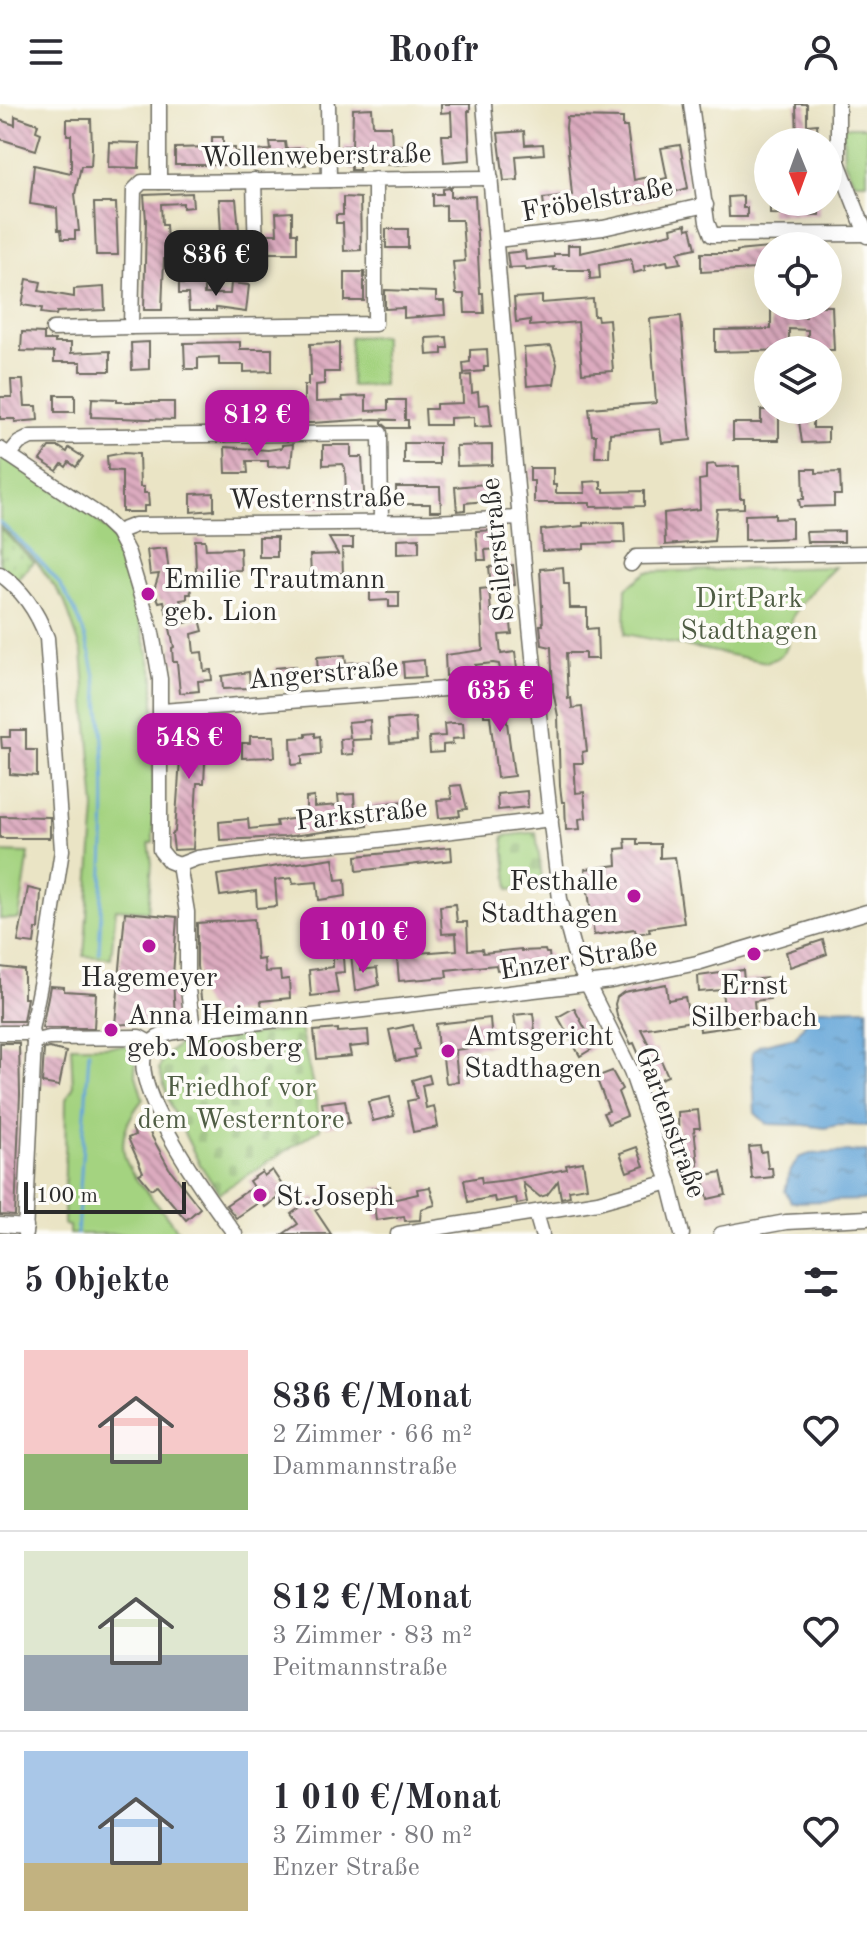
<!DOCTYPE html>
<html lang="de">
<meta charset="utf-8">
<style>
body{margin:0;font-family:"Old Standard TT",serif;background:#f7f7f7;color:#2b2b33;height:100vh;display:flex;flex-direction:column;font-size:30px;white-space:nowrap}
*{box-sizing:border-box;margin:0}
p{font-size:26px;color:#7c7c81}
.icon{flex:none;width:44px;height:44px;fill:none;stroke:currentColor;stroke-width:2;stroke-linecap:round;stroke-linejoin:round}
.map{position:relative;height:1130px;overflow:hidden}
.panel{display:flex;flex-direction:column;background:#fff;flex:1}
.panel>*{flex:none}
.needle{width:52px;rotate:179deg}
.buttons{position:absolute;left:754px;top:24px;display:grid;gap:16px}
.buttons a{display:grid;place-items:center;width:88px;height:88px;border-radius:50%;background:#fff;box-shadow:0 8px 32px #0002;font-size:40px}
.scale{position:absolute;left:24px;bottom:20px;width:162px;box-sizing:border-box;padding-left:8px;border:4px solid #2b2b2b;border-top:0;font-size:22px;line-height:28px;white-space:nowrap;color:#2b2b2b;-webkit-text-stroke:6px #fdfcf7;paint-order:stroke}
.price{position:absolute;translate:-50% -68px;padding:0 18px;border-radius:16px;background:#b5179e;color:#fff;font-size:26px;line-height:52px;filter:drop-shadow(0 2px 4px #0008)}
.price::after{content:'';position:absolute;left:50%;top:48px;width:24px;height:18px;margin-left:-12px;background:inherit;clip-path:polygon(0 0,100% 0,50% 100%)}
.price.on{background:#222;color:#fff}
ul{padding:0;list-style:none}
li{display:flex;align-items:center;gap:24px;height:200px;padding:0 24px}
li+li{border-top:2px solid #e1e1e2}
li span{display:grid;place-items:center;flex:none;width:224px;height:160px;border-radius:0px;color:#555}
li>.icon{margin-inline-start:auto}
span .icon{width:96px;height:96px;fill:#fffc;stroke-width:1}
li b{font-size:34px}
h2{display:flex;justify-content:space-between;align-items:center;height:96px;padding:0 24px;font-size:34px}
header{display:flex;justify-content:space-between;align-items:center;height:104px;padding:0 24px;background:#fff;font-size:36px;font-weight:800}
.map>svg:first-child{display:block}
</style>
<header><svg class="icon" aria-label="menu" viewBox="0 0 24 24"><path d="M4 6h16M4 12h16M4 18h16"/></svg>Roofr<svg class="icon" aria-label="person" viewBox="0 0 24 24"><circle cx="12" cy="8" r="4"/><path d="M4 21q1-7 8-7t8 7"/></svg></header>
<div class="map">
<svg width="867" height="1130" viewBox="0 0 867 1130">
<defs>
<pattern id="grass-dots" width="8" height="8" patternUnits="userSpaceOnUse" patternTransform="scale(2)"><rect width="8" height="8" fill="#a4d380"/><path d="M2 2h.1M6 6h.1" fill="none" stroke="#8db56f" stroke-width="1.8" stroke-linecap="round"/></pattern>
<pattern id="cemetery-stones" width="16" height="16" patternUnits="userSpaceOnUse" patternTransform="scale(2)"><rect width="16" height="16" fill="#a4d380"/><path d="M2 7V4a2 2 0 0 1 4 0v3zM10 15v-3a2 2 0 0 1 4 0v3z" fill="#8db56f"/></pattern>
<pattern id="water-ripples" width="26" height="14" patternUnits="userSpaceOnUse" patternTransform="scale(2)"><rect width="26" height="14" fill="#64a5d8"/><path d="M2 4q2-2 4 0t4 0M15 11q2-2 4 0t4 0" fill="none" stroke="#5387af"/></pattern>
<pattern id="building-back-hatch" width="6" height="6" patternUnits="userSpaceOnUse" patternTransform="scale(2)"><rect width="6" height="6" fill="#dcabbf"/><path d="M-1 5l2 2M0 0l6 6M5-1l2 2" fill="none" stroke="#b38b9b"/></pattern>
</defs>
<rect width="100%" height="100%" fill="#fdfcf7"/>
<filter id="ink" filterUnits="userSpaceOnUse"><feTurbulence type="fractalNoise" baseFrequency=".0125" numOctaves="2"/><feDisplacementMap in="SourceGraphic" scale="16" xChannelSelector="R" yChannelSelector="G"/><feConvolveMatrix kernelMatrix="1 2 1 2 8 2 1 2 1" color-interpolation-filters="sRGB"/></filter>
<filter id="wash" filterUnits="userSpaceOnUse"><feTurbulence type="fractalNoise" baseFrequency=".006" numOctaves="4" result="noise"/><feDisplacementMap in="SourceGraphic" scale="32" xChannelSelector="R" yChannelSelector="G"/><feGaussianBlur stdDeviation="1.8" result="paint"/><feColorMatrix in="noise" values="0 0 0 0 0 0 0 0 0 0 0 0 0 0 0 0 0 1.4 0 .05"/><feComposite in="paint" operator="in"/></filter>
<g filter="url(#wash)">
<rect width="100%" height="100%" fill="#eae4c5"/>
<polygon fill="url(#grass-dots)" stroke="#687f56" stroke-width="2" points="0,424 34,458 16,476 0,463"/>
<g fill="url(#cemetery-stones)" stroke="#687f56" stroke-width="2">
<polygon points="536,728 543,782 509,786 503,732"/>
<polygon points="300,925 316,995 320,1025 219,1089 199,1059 171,1003 159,965 163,954 180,939"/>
</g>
<g fill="#a4d380" stroke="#687f56" stroke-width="2">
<polygon points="843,23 867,23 867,78 854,78 844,57"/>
<polygon points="383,232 383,281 351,282 350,233"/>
<polygon points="0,351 85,406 111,429 125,459 154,573 153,739 149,739 152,759 148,807 116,805 111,854 84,852 95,705 82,548 64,496 36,457 0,422"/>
<path d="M835 463C821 476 807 491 796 507 782 528 799 551 766 558L625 530 626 484 647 468Z"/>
<polygon points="0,748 29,749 19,815 0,815"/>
<path d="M71 942H138L135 968 143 995C93 1057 149 1081 180 1130H69V1122L64 1121 66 995 73 984Z"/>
</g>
<g fill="url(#water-ripples)" stroke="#486882" stroke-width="2">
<polygon points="867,904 867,1022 838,1021 825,1024 804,1021 767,1020 755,1009 752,948 760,941 795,933 815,905"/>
<polygon points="867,1047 867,1096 791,1098 785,1087 789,1070 798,1054 810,1050"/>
</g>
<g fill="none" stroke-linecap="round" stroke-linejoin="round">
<g stroke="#64a5d8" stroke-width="3">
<path d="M0 418C22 440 50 463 66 490 120 578 103 748 99 849"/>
<polyline points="77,1130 89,948"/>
</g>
</g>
<g id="blocks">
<g fill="url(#building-back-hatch)">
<polygon points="441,0 470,0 470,7 468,7 470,56 444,58 442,31 452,31 451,8 441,9"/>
<polygon points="796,0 807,0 807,21 817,20 818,34 814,34 814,38 797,38"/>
<polygon points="372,4 373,22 391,22 392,42 408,41 409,60 387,61 387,55 359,55 359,66 351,66 351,54 344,54 344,42 352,42 353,5"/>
<polygon points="15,12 38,20 36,27 41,29 36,46 0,35 0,16 15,21"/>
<polygon points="567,13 623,14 623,23 627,23 634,76 647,73 648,78 667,74 661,44 680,41 688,84 640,98 558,104 558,110 545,111 543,94 572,91 566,24"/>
<polygon points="67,15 91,15 92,44 91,62 81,62 75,90 79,127 75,127 75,135 62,135 61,126 58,126 57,104 30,100 34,61 71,69 71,31 67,31"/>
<polygon points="524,27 525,41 543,40 544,50 516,52 518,76 504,77 498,29"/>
<polygon points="212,33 223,33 223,44 235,44 235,48 271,46 270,38 285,38 286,45 306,44 306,61 175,61 175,44 212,43"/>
<polygon points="109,38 140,39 139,64 108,63"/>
<polygon points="451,84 451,93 475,92 480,189 483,189 484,209 465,209 464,190 456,190 453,158 465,157 462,116 446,116 446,101 433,102 433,90 443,90 443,85"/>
<polygon points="192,89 193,103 183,104 183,99 161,100 162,121 166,121 167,137 180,137 179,156 164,155 162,206 144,206 146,116 144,91"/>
<polygon points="743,92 743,104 747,104 747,113 729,113 728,93"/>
<polygon points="343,93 360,94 361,146 344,147 343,119 336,119 336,111 343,111"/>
<polygon points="219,95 236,95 241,145 222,146"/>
<polygon points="783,98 819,99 819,111 770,110 770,101 783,101"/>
<polygon points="94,99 116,99 118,151 96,151"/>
<polygon points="292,108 292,129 297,129 297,149 268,149 268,130 277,130 276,109"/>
<polygon points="686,120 687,125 691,124 696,144 678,148 681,159 668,161 667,157 644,162 645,166 634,169 631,155 599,161 600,174 590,175 590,166 554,166 554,163 526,166 525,163 509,164 507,149 525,147 526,156 554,153 554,150 568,150 568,141 580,141 580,149 672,129 671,124"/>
<rect x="386" y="125" width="22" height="19"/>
<polygon points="768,144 768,186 755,187 755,165 701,168 701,149 737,149 737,147"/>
<rect x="345" y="168" width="19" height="29"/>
<polygon points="27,175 41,178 39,187 74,193 74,185 104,183 105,206 57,208 56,211 41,209 42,204 22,201"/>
<polygon points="231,179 249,181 246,208 216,204 216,207 189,207 188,190 179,190 179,180 204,180 204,190 230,190"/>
<polygon points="385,186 436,188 436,197 444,197 445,211 404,214 404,204 385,205"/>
<polygon points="542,192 542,199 593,195 594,212 597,212 598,216 609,215 613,267 582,269 578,218 530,222 530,216 516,218 514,194"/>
<polygon points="771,202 787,202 788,213 806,213 806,202 832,202 834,246 808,246 808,226 789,225 789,246 715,248 715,226 771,225"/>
<polygon points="681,212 691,336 662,339 660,325 610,329 609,353 595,353 596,331 592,331 589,304 656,299 650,215"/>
<polygon points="22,228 44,229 44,236 55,236 55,239 71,239 71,249 110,247 110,267 81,267 81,258 54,258 54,248 21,247"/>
<polygon points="447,233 448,244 442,244 442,250 427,251 426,234"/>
<polygon points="149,238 149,265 132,266 131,239"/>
<polygon points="240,238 240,245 272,245 272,267 244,268 244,261 219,261 219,253 198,254 198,265 185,265 184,239"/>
<polygon points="339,239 339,268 324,268 324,280 316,281 316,298 343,297 342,293 366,292 366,307 388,306 388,296 405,296 405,316 408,316 408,324 388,324 382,319 382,316 397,316 374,315 312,319 279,319 279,313 214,316 214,292 269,293 269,297 304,296 304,281 308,281 308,272 311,272 310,240"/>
<polygon points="551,242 557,260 554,280 527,282 524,244"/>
<polygon points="487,245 488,263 484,263 484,267 464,269 463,259 470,258 470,246"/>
<polygon points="471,271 472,289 478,288 479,301 489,300 491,322 474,323 474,313 450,314 450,321 426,321 425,305 436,305 436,300 463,299 462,272"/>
<polygon points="11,276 23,276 25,302 37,302 38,316 15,318 15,315 0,315 0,293 12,293"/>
<rect x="55" y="291" width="20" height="17"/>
<polygon points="92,294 117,295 117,298 174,298 174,316 91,313"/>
<polygon points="761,306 779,306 779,336 733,336 733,319 761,319"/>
<polygon points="798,310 813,310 813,324 828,324 828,338 802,339"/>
<rect x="404" y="339" width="35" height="21"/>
<polygon points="293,340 291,362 268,363 268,357 247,357 248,369 226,369 225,343 268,346 282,344 282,341"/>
<polygon points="323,341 351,341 351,353 362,353 365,404 310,405 310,402 274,405 274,389 291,389 291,393 310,393 310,390 346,390 345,364 343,360 323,361"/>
<polygon points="492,341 492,361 457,362 456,342"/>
<polygon points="49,343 59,343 67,348 69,344 83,353 76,363 69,358 66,363 62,360 57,367 40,356"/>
<polygon points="123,349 139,350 140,383 144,383 144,389 148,389 149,402 144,402 144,408 122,408 122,367 108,366 107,352"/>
<polygon points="715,360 716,363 739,362 740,394 744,394 744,404 717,405 714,437 665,441 664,409 700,405 699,376 706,375 706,361"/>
<polygon points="530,364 553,364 553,381 556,381 556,389 585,389 584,378 601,377 601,385 604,385 604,388 644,387 644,402 590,403 590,399 534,399 534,377 530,377"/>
<polygon points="803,365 816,365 816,369 840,368 841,391 834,391 834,402 800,403 799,395 804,395"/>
<polygon points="495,379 497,396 465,399 465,406 457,407 455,383"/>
<polygon points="396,383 440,383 441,407 430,407 430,400 396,400"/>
<polygon points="214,389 214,406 191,408 191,390"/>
<polygon points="775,410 775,415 792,414 792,434 745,436 745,411"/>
<polygon points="624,418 625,439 584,440 584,445 542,447 541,426 583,422 583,419"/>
<polygon points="501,426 502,445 485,446 486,456 478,456 476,427"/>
<polygon points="844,427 844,438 807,438 806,428"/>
<rect x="259" y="433" width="18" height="20"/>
<polygon points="329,434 353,434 353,444 342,444 343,469 311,470 310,451 338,450"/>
<polygon points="419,434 419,449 397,450 397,435"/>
<polygon points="195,436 205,436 206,445 240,444 241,466 196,467"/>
<polygon points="166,444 170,477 189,475 191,490 187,490 187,495 180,496 185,519 200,515 203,527 192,530 194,549 202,548 204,567 211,566 212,576 198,577 199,587 180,589 177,558 173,558 172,544 174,543 164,497 159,498 154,486 159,470 150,471 147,446"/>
<polygon points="513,461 515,481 491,483 489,463"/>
<polygon points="563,463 564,480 569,480 570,504 587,504 587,525 597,524 598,555 585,555 585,549 566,549 568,595 571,594 572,604 582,603 587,647 582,648 583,659 574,659 576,689 584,688 586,714 579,715 580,725 566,726 565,698 562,698 560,682 558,612 553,587 551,543 542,541 540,521 543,521 540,465"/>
<polygon points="370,482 387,482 387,488 399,488 399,503 389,503 389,496 370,497"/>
<polygon points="489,484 491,508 510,507 512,530 499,531 501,550 515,548 517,565 500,566 499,560 493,559 475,561 476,570 446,572 445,551 483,546 480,485"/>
<polygon points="345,551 346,559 376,557 377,573 360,574 359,568 318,571 317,553"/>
<polygon points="424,556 425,573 404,574 403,558"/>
<polygon points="295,562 296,579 276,580 275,564"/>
<polygon points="249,568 250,584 223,585 222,572"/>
<polygon points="510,594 511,610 506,611 514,672 497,674 490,612 484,612 483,595"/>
<polygon points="415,614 417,637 390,639 388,616"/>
<polygon points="204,615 206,638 204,679 197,679 193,745 174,746 172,730 175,728 181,641 180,616"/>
<polygon points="370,616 371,635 352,636 353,650 341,651 340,635 350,634 348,618"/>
<polygon points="453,619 463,619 464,634 452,635 453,640 443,641 443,648 430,649 429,633 445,632 444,620"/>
<polygon points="10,626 26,626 26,646 37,646 37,672 10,670 10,644 2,644 1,633 10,633"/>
<polygon points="315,629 315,633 320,632 321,650 302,652 302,660 292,661 291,634 306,633 306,630"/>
<polygon points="250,632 274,632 275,653 242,654 242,639 250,639"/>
<polygon points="461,681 467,705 459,706 460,712 439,714 437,696 452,695 450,682"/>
<polygon points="527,687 528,703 498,706 497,690"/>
<polygon points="354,690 355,709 372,707 371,701 405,697 406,711 397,712 397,716 367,718 367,722 284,733 220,736 219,718 248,715 249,725 277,722 276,717 306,713 306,694 314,693 314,703 339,701 338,691"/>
<polygon points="0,712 50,713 50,734 0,734"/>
<polygon points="625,735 637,735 637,740 660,740 660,754 675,753 684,819 649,824 650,828 636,830 635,825 594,831 585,765 617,761 616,745 626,744"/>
<polygon points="451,743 452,756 357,767 356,752"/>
<polygon points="333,754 336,776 345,775 346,792 319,796 317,778 293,780 292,774 275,776 277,802 257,804 256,787 220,792 217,771"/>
<polygon points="28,784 41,787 39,825 36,825 34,840 18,838"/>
<polygon points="455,800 457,818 467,818 468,846 482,845 483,849 521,845 521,847 545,846 546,849 549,849 550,859 546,859 547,867 529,866 529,862 497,866 496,861 446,866 447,873 399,877 396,842 417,840 418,849 457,846 456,829 442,830 440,802"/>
<polygon points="125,808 177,813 173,872 175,916 115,921"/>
<polygon points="254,815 257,856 264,855 265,868 280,867 281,876 289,875 290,894 261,897 262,906 214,912 201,894 197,862 197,819"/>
<polygon points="823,836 827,850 790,863 786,848"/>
<polygon points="359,849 361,866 377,864 379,881 355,887 351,850"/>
<polygon points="343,853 344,868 335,869 338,889 311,892 309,866 333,863 333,854"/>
<polygon points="0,863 24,866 24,894 27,894 23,917 0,917"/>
<polygon points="743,866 744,877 767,874 770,895 754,897 756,919 700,927 699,916 641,925 652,947 656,945 668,972 651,979 634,939 631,940 617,912 615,900 617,893 624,888 666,880 668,896 685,893 688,908 724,905 722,886 699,888 698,872"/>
<polygon points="50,882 64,883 64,887 96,889 94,924 42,924"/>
<polygon points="574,904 595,943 580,952 558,913"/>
<polygon points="533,909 536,936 527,938 526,930 517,931 514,911"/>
<polygon points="490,914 492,941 455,946 458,978 446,979 442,946 438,947 436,920"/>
<polygon points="413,921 419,945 414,946 416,953 396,957 389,926"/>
<polygon points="338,925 338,928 368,926 369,941 349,943 351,952 317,955 314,927"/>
<polygon points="0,939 19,939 20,990 15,1112 0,1111"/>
<polygon points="49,944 66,948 59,982 42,979 44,945"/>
<polygon points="612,967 622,985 618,988 627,1012 608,1020 603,1009 609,1007 596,973"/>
<polygon points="429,971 431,979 422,981 426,1004 434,1002 438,1023 413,1028 407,997 417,995 412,976"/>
<polygon points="390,993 394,1012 373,1017 368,998"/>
<polygon points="345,996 349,1019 326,1023 322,999"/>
<polygon points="698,1006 700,1024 694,1024 698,1061 688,1062 687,1055 679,1056 678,1008"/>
<polygon points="144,1018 169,1064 200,1104 186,1116 157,1081 151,1085 139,1070 143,1068 128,1034 135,1031 132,1024"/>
<polygon points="760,1042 761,1048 766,1047 768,1064 772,1064 773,1073 752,1075 749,1043"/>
<polygon points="637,1043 644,1062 627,1068 620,1049"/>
<polygon points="583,1058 587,1083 569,1086 570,1092 561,1094 558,1077 547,1091 540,1093 523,1079 527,1098 517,1100 516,1094 495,1098 494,1093 468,1098 464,1076 481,1073 482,1079 508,1076 567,1065 566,1061"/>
<polygon points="272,1066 284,1084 277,1089 279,1093 265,1103 261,1097 236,1114 226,1101 253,1083 249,1077 262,1068 264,1072"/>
<polygon points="721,1068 726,1091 708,1095 703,1072"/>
<polygon points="390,1082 392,1096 418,1090 417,1085 430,1083 435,1101 421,1105 420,1116 405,1117 404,1112 376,1116 372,1084"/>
<polygon points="315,1093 321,1102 315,1106 331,1130 283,1130 298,1120 291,1110"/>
</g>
</g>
</g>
<g filter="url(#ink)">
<use href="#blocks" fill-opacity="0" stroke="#6e6c61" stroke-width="2"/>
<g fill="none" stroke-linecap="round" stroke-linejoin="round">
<g stroke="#6e6c61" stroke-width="17">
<g id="minor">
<polyline points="159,0 159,78"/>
<polyline points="328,0 329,76"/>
<path d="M484 0C507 265 527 530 560 795L577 859 631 967 669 1078 682 1130"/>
<polyline points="691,0 707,118 712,131 867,130"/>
<polyline points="838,0 838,58 867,132"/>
<path d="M375 75V220L131 223 134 86 142 78C258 78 374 75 491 74"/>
<polyline points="254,76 256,151"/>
<polyline points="496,136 603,124 706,101"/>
<polyline points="53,225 131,223"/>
<polyline points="0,345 99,411 117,428 128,449 152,529 160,575 160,746 169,757 179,761 187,808 187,877 193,926"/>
<polyline points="9,351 19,339 31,333 380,329 381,418"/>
<polyline points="117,428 135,421 433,418 520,414"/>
<polyline points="631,460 636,453 867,449"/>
<path d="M0 470C23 486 37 507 47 534L62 746 46 851 31 926 34 937"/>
<polyline points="162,607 535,578"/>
<polyline points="179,761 197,754 267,745 362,738 551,715"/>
<polyline points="0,929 31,929"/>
<polyline points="34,937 49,934 139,933 150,939"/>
<polyline points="536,1109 542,1130"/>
<polyline points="0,1121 26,1123"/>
<polyline points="25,1130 34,937"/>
<path d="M235 1130C211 1098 130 987 145 948 153 928 176 928 193 926L611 877 697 859 867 808"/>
<polyline points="398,1130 598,1098 669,1078"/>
<polyline points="721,1130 786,1118 867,1114"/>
</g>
</g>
<use href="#minor" stroke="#fff" stroke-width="14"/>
</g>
</g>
<g fill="#b5179e" stroke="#fdfcf7" stroke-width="3">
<circle cx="148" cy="490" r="8"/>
<circle cx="634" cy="792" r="8"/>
<circle cx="149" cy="842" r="8"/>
<circle cx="754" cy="850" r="8"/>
<circle cx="111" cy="926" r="8"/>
<circle cx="448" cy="947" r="8"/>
<circle cx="260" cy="1091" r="8"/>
</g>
<g text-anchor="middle" stroke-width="7" stroke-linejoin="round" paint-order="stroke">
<g font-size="28" fill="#2b2b2b" stroke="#fdfcf7">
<text transform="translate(316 50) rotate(-1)" y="10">Wollenweberstraße</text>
<text transform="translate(597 94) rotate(-10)" y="10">Fröbelstraße</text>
<text transform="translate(317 393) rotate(-1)" y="10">Westernstraße</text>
<text transform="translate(496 446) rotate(-96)" y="10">Seilerstraße</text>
<text transform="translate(323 568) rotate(-5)" y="10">Angerstraße</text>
<text transform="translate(361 709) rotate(-6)" y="10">Parkstraße</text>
<text transform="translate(578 853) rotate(-9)" y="10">Enzer Straße</text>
<text transform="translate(672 1018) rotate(70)" y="10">Gartenstraße</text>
</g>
<g font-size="28" fill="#2b2b2b" stroke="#fdfcf7" text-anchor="start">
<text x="164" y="484">Emilie Trautmann<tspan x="164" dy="32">geb. Lion</tspan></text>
<text x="618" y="786" text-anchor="end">Festhalle<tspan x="618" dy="32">Stadthagen</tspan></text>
<text x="149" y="882" text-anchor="middle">Hagemeyer</text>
<text x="754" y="890" text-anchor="middle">Ernst<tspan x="754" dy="32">Silberbach</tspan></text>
<text x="127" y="920">Anna Heimann<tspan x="127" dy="32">geb. Moosberg</tspan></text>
<text x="464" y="941">Amtsgericht<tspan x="464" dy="32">Stadthagen</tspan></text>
<text x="276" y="1101">St.Joseph</text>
</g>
<g font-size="28" fill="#4f5d44" stroke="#fdfcf7">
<text x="749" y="503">DirtPark<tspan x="749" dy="32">Stadthagen</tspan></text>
<text x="241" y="992">Friedhof vor<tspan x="241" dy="32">dem Westerntore</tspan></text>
</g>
</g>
</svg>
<div class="buttons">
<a><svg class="needle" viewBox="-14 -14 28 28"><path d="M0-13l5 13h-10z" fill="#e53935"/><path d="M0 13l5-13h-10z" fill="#7c7c81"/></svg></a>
<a><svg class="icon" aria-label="locate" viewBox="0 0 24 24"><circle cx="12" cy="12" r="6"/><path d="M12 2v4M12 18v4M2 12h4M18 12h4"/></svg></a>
<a><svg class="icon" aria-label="layers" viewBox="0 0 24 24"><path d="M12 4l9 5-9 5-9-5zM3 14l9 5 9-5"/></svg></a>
</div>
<div class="scale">100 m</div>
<b class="price on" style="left:216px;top:194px">836 €</b>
<b class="price" style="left:257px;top:354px">812 €</b>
<b class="price" style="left:500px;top:630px">635 €</b>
<b class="price" style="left:189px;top:677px">548 €</b>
<b class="price" style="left:363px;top:871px">1 010 €</b>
</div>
<section class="panel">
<h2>5 Objekte<svg class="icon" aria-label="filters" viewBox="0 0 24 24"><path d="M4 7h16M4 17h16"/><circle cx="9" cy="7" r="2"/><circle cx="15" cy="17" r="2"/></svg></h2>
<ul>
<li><span style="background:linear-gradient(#f6c9c9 65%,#8fb573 0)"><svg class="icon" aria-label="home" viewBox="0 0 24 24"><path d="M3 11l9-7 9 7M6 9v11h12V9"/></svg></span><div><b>836 €/Monat</b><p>2 Zimmer · 66 m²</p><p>Dammannstraße</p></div><svg class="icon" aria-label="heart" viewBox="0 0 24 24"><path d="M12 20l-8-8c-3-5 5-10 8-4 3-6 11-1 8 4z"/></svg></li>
<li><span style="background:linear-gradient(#dfe7d0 65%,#9aa5b1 0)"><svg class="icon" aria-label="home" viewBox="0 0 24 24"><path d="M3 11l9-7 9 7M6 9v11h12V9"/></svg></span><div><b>812 €/Monat</b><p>3 Zimmer · 83 m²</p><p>Peitmannstraße</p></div><svg class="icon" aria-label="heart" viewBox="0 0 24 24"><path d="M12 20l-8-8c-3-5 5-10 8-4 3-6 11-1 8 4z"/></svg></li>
<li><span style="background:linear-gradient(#a9c7e8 70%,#c2b280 0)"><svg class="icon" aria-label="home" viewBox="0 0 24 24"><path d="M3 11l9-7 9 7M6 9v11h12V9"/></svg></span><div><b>1 010 €/Monat</b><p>3 Zimmer · 80 m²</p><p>Enzer Straße</p></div><svg class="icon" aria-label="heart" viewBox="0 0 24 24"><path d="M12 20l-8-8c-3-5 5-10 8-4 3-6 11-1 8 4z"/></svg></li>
</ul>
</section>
